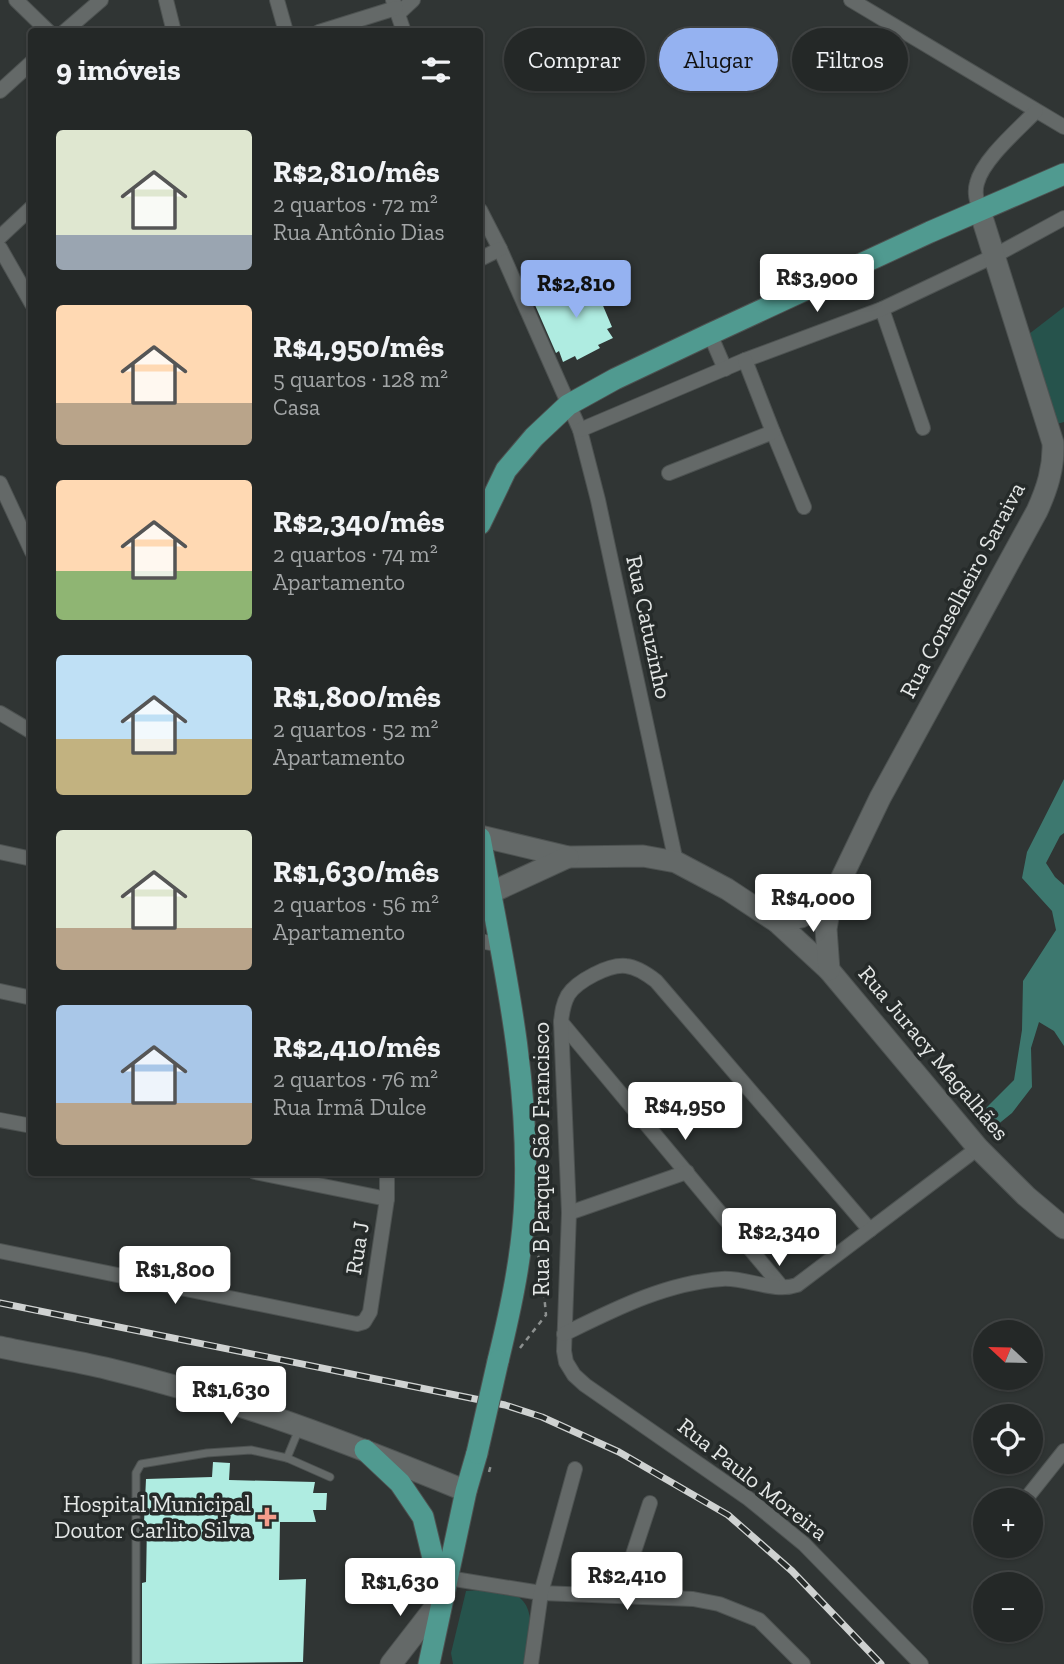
<!DOCTYPE html>
<html lang="pt">
<meta charset="utf-8">
<style>
body{margin:0;font-family:"Zilla Slab",serif;background:#2c302f;color:#f1f3f6;height:100vh;display:flex;flex-direction:column;font-size:26px;white-space:nowrap}
*{box-sizing:border-box;margin:0}
p{font-size:23px;color:#a3a6a7}
.icon{flex:none;width:38px;height:38px;fill:none;stroke:currentColor;stroke-width:2;stroke-linecap:round;stroke-linejoin:round}
.map{position:relative;flex:1;overflow:hidden}
.side{position:absolute;left:28px;top:28px;width:455px;height:1148px;display:flex;flex-direction:column;background:#242827;border-radius:7px;box-shadow:0 2px 5px #0004,0 0 0 2px #414444}
.side>*{flex:none}
.guide{position:absolute;left:504px;top:28px;width:455px;height:63px;display:flex;gap:14px}
.needle{width:46px;rotate:292deg}
.tools{position:absolute;left:973px;top:1320px;display:grid;gap:14px}
.tools a{display:grid;place-items:center;width:70px;height:70px;border-radius:50%;background:#242827;box-shadow:0 2px 5px #0004,0 0 0 2px #414444;font-size:35px}
.price{position:absolute;translate:-50% -60px;padding:0 16px;border-radius:7px;background:#fff;color:#222;font-size:23px;line-height:46px;filter:drop-shadow(0 2px 4px #0008)}
.price::after{content:'';position:absolute;left:50%;top:42px;width:21px;height:16px;margin-left:-10px;background:inherit;clip-path:polygon(0 0,100% 0,50% 100%)}
.price.active{background:#95b2f1;color:#111}
ul{padding:0;list-style:none}
li{display:flex;align-items:center;gap:21px;height:175px;padding:0 28px}
li span{display:grid;place-items:center;flex:none;width:196px;height:140px;border-radius:7px;color:#555}
li>.icon{margin-inline-start:auto}
span .icon{width:84px;height:84px;fill:#fffc;stroke-width:1}
li b{font-size:30px}
h2{display:flex;justify-content:space-between;align-items:center;height:84px;padding:0 28px;font-size:30px}
.chip{padding:0 24px;border-radius:32px;background:#242827;box-shadow:0 2px 5px #0004,0 0 0 2px #414444;font-size:24px;line-height:63px}
.chip.active{background:#95b2f1;color:#111}
.map>svg:first-child{display:block}
</style>
<div class="map">
<svg width="1064" height="1664" viewBox="0 0 1064 1664">
<rect width="100%" height="100%" fill="#303534"/>
<g fill="#26534c">
<polygon points="1064,307 1064,422 1057,424 1029,334"/>
<path d="M480 1590C490 1591 503 1591 513 1594 539 1604 529 1643 528 1664H453L451 1653 466 1591Z"/>
</g>
<polygon fill="#3d786f" points="1064,779 1064,833 1060,836 1046,863 1055,877 1064,885 1064,1046 1054,1031 1039,1022 1031,1048 1032,1087 1012,1113 991,1130 977,1117 1014,1080 1022,1030 1023,981 1056,930 1052,911 1022,878 1027,852"/>
<g fill="#afece1">
<polygon points="590,275 612,327 607,329 613,338 598,345 600,348 577,360 575,356 563,362 559,351 556,353 535,305"/>
<polygon points="213,1462 230,1463 229,1480 315,1482 313,1493 327,1493 326,1510 313,1510 316,1522 280,1522 279,1580 306,1579 303,1662 142,1664 142,1583 146,1582 147,1523 144,1523 146,1479 212,1477"/>
</g>
<g fill="none" stroke-linecap="round" stroke-linejoin="round">
<g stroke="#4d5251" stroke-width="9">
<g id="lane">
<polyline points="287,1458 299,1429"/>
<polyline points="136,1664 136,1473 141,1464 207,1453 251,1450 287,1458 330,1477"/>
</g>
</g>
<g stroke="#4d5251" stroke-width="16">
<g id="street">
<polyline points="16,0 49,32"/>
<polyline points="166,0 174,32"/>
<polyline points="277,0 286,32"/>
<polyline points="393,0 404,32"/>
<polyline points="851,0 1064,127"/>
<polyline points="398,14 413,0"/>
<polyline points="64,32 101,0"/>
<polyline points="319,32 396,8"/>
<polyline points="0,91 32,62"/>
<polyline points="480,210 500,249 580,430 598,500 676,862"/>
<path d="M980 211C977 201 974 193 977 183 983 159 1019 129 1036 111"/>
<polyline points="0,237 32,207"/>
<polyline points="0,248 32,304"/>
<polyline points="480,259 500,249"/>
<polyline points="882,309 923,428"/>
<polyline points="710,334 725,369"/>
<polyline points="580,430 745,360 882,309 994,256 1064,218"/>
<polyline points="773,432 804,507"/>
<polyline points="669,473 773,432 745,360"/>
<polyline points="0,483 32,552"/>
<polyline points="0,713 32,732"/>
<polyline points="0,852 32,859"/>
<polyline points="480,941 501,945"/>
<polyline points="0,991 32,998"/>
<polyline points="561,1022 781,1286"/>
<polyline points="0,1120 32,1126"/>
<polyline points="255,1172 387,1199"/>
<polyline points="569,1213 687,1172"/>
<path d="M870 1230 656 981C647 974 637 967 626 966 609 964 577 981 568 995 563 1004 562 1012 561 1022L569 1213 564 1351 566 1362 574 1375 585 1385 749 1499 804 1544 921 1664"/>
<polyline points="0,1251 357,1324 364,1322 370,1312 387,1199 387,1172"/>
<path d="M564 1334C613 1310 665 1283 722 1279 745 1277 774 1293 797 1285L978 1148"/>
<polyline points="1025,1500 1064,1451"/>
<polyline points="448,1578 541,1593 693,1599 719,1604 759,1620 803,1664"/>
<polyline points="620,1594 650,1503"/>
<polyline points="531,1664 541,1593 575,1469"/>
</g>
</g>
<g stroke="#4d5251" stroke-width="23">
<g id="secondary">
<polyline points="480,836 568,857 643,856 676,862 727,889 777,922 829,970 978,1148 1026,1196 1064,1228"/>
<polyline points="490,893 568,857"/>
<polyline points="777,922 801,917 831,900"/>
<path d="M829 970 826 929 831 900 880 798 1037 511C1047 489 1054 468 1053 443L980 211"/>
<path d="M0 1347C36 1355 73 1360 109 1369 232 1398 349 1443 466 1491"/>
<polyline points="391,1664 443,1597"/>
</g>
</g>
<g stroke="#4d5251" stroke-width="23">
<g id="primary">
<polyline points="480,524 506,470 534,437 568,405 615,379 710,334 930,232 1064,174"/>
<path d="M480 838C502 956 530 1076 525 1197 523 1252 511 1308 498 1361"/>
<polyline points="365,1450 400,1483 423,1517 442,1595"/>
<polyline points="429,1664 466,1491 477,1453"/>
</g>
</g>
<polyline stroke="#8c908f" stroke-width="2.5" stroke-dasharray="5 5" stroke-linecap="butt" points="520,1348 546,1315 541,1261 538,1256"/>
<use href="#lane" stroke="#646968" stroke-width="7"/>
<use href="#street" stroke="#646968" stroke-width="14"/>
<use href="#secondary" stroke="#646968" stroke-width="21"/>
<use href="#primary" stroke="#509a90" stroke-width="21"/>
<g stroke="#cfd2d1" stroke-width="7">
<polyline id="rail" points="0,1303 505,1405 542,1417 619,1452 728,1515 792,1571 881,1664"/>
</g>
<use href="#rail" stroke="#262b2a" stroke-width="4.5" stroke-dasharray="13" stroke-linecap="butt"/>
<g stroke="#4d5251" stroke-width="23" stroke-linecap="butt">
<polyline id="primary-bridge" points="477,1453 498,1361"/>
</g>
<polyline stroke="#8c908f" stroke-width="2.5" stroke-dasharray="5 5" stroke-linecap="butt" points="489,1472 491,1465"/>
<use href="#primary-bridge" stroke="#509a90" stroke-width="21"/>
</g>
<path fill="#f49d8b" stroke="#262b2a" stroke-width="2.5" d="M263.5 1506.5h7v7h7v7h-7v7h-7v-7h-7v-7h7z"/>
<g text-anchor="middle" stroke-width="7" stroke-linejoin="round" paint-order="stroke">
<g font-size="23" fill="#e4e7e6" stroke="#262b2a">
<text transform="translate(962 590) rotate(-62)" y="8">Rua Conselheiro Saraiva</text>
<text transform="translate(649 627) rotate(78)" y="8">Rua Catuzinho</text>
<text transform="translate(934 1053) rotate(50)" y="8">Rua Juracy Magalhães</text>
<text transform="translate(541 1159) rotate(-90)" y="8">Rua B Parque São Francisco</text>
<text transform="translate(357 1248) rotate(-81)" y="8">Rua J</text>
<text transform="translate(753 1479) rotate(38)" y="8">Rua Paulo Moreira</text>
</g>
<g font-size="23" fill="#e4e7e6" stroke="#262b2a" text-anchor="end">
<text x="251" y="1512">Hospital Municipal<tspan x="251" dy="26">Doutor Carlito Silva</tspan></text>
</g>
</g>
</svg>
<div class="tools">
<a><svg class="needle" viewBox="-14 -14 28 28"><path d="M0-13l5 13h-10z" fill="#e53935"/><path d="M0 13l5-13h-10z" fill="#a3a6a7"/></svg></a>
<a><svg class="icon" aria-label="locate" viewBox="0 0 24 24"><circle cx="12" cy="12" r="6"/><path d="M12 2v4M12 18v4M2 12h4M18 12h4"/></svg></a>
<a>+</a>
<a>−</a>
</div>
<b class="price" style="left:817px;top:314px">R$3,900</b>
<b class="price active" style="left:576px;top:320px">R$2,810</b>
<b class="price" style="left:813px;top:934px">R$4,000</b>
<b class="price" style="left:685px;top:1142px">R$4,950</b>
<b class="price" style="left:779px;top:1268px">R$2,340</b>
<b class="price" style="left:175px;top:1306px">R$1,800</b>
<b class="price" style="left:231px;top:1426px">R$1,630</b>
<b class="price" style="left:627px;top:1612px">R$2,410</b>
<b class="price" style="left:400px;top:1618px">R$1,630</b>
<div class="guide">
<a class="chip">Comprar</a>
<a class="chip active">Alugar</a>
<a class="chip">Filtros</a>
</div>
<section class="side">
<h2>9 imóveis<svg class="icon" aria-label="filters" viewBox="0 0 24 24"><path d="M4 7h16M4 17h16"/><circle cx="9" cy="7" r="2"/><circle cx="15" cy="17" r="2"/></svg></h2>
<ul>
<li><span style="background:linear-gradient(#dfe7d0 75%,#9aa5b1 0)"><svg class="icon" aria-label="home" viewBox="0 0 24 24"><path d="M3 11l9-7 9 7M6 9v11h12V9"/></svg></span><div><b>R$2,810/mês</b><p>2 quartos · 72 m²</p><p>Rua Antônio Dias</p></div></li>
<li><span style="background:linear-gradient(#ffd9b3 70%,#b9a48a 0)"><svg class="icon" aria-label="home" viewBox="0 0 24 24"><path d="M3 11l9-7 9 7M6 9v11h12V9"/></svg></span><div><b>R$4,950/mês</b><p>5 quartos · 128 m²</p><p>Casa</p></div></li>
<li><span style="background:linear-gradient(#ffd9b3 65%,#8fb573 0)"><svg class="icon" aria-label="home" viewBox="0 0 24 24"><path d="M3 11l9-7 9 7M6 9v11h12V9"/></svg></span><div><b>R$2,340/mês</b><p>2 quartos · 74 m²</p><p>Apartamento</p></div></li>
<li><span style="background:linear-gradient(#bfe0f5 60%,#c2b280 0)"><svg class="icon" aria-label="home" viewBox="0 0 24 24"><path d="M3 11l9-7 9 7M6 9v11h12V9"/></svg></span><div><b>R$1,800/mês</b><p>2 quartos · 52 m²</p><p>Apartamento</p></div></li>
<li><span style="background:linear-gradient(#dfe7d0 70%,#b9a48a 0)"><svg class="icon" aria-label="home" viewBox="0 0 24 24"><path d="M3 11l9-7 9 7M6 9v11h12V9"/></svg></span><div><b>R$1,630/mês</b><p>2 quartos · 56 m²</p><p>Apartamento</p></div></li>
<li><span style="background:linear-gradient(#a9c7e8 70%,#b9a48a 0)"><svg class="icon" aria-label="home" viewBox="0 0 24 24"><path d="M3 11l9-7 9 7M6 9v11h12V9"/></svg></span><div><b>R$2,410/mês</b><p>2 quartos · 76 m²</p><p>Rua Irmã Dulce</p></div></li>
</ul>
</section>
</div>
